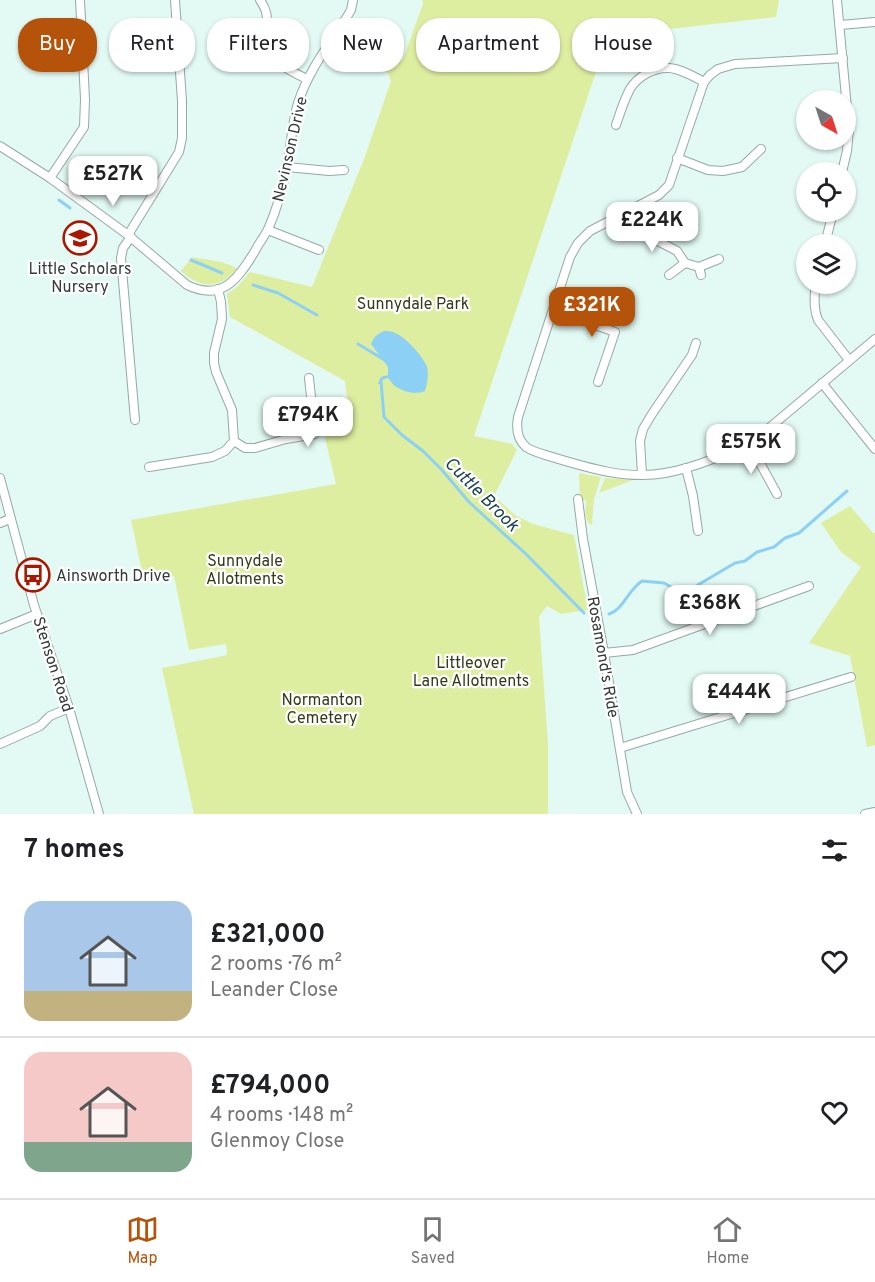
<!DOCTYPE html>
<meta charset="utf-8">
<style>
body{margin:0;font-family:Overpass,sans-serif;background:#f6f6f6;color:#202124;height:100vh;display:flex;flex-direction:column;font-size:22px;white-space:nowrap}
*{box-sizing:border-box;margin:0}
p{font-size:20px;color:#757577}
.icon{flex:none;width:33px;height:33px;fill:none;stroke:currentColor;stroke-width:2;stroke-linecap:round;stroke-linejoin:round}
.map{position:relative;height:814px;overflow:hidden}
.side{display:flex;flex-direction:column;background:#fff;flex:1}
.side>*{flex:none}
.hud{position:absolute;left:18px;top:18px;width:840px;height:54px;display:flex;gap:12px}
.needle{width:39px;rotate:141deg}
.controls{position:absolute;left:796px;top:90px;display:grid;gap:12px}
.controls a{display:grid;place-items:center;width:60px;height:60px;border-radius:50%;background:#fff;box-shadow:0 2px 4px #0004;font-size:30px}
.price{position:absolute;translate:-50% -51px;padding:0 14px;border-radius:12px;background:#fff;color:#222;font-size:20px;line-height:39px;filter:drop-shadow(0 2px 3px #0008)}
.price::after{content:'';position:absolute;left:50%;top:36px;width:18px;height:14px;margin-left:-9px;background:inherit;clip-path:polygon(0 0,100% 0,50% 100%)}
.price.active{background:#b45309;color:#fff}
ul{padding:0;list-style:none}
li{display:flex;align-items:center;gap:18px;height:150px;padding:0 24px}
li+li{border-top:2px solid #e0e0e0}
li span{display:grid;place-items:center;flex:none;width:168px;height:120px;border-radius:18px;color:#555}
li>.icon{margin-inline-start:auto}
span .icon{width:72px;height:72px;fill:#fffc;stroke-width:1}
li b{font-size:26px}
h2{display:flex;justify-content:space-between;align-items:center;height:72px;padding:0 24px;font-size:26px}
.pill{padding:0 21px;border-radius:24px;background:#fff;box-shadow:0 2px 4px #0004;font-size:21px;line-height:54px}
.pill.active{background:#b45309;color:#fff}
.tab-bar{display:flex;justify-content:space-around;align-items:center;height:84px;border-top:2px solid #e0e0e0;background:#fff;font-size:16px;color:#757577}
.tab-bar a{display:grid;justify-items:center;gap:3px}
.tab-bar .active{color:#b45309}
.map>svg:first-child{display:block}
</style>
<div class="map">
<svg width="875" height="814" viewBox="0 0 875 814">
<rect width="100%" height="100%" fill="#e2faf3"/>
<g fill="#deeea1">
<polygon points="422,0 779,0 776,17 608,36 474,436 512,444 517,450 494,496 515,515 533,524 574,535 588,610 561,614 547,606 539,617 548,745 548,814 194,814 162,668 227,655 226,644 189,650 174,576 144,581 131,520 336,484 323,430 350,424 345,381 230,317 227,294 238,286 250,272 312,287 364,159 391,81 388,73 382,70 385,63 403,59 423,4"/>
<path d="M192 257 222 262 237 268C220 290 201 289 181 271Z"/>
<path d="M579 473 601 477 594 499 592 525C583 521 586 509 586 500H580Z"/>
<polygon points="605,478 633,480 599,493"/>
<polygon points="850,506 873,533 875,533 875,745 867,747 850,656 809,643 861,567 841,552 821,523"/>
</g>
<path fill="#8dd0f5" d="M384 331C387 331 390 331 393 332 405 336 423 356 427 367 429 376 427 384 425 391 416 395 403 392 395 386 392 384 391 381 388 378L382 380V384H378L381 377 388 375V367L371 344C374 337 377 334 384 331Z"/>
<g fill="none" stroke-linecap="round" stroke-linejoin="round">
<g stroke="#8dd0f5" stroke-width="3">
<polyline points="59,200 70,208"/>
<polyline points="191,260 222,273"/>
<polyline points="253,285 278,293 317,315"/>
<polyline points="358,344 383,359"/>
<polyline points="381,381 384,417 402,435 423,451 441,469 469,502 527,555 584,613"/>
<path d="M609 614C624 609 627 591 642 581L664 583 675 589 682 590 691 589 735 563 745 561 757 552 774 547 785 538 799 533 847 491"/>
</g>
<g stroke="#94aaa4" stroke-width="10">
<g id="minor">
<path d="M260 0C272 17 264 23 267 41 270 62 290 71 307 79"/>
<polyline points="837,0 849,130 847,151 842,172"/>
<polyline points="840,25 875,22"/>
<polyline points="331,42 353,57 375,66"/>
<path d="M843 58 735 64 718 69 710 75 704 82 669 185 659 195 590 231 578 243 570 257 518 417C516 428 517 439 526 447 533 452 543 454 552 457 588 468 627 480 665 473 694 468 731 453 756 439L875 339"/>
<path d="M616 125C620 113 624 100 630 89 637 77 654 67 669 68 681 69 693 76 704 82"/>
<path d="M0 146 50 178 128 235 187 285C222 302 238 279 255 251 259 243 265 236 269 227 277 209 283 186 287 166 291 145 292 123 298 103 308 72 327 47 345 20L351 10 353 0"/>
<polyline points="677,158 708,170 723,171 742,167 761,149"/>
<polyline points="287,167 329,171 344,170"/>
<polyline points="50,178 84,127 85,99 80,0"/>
<polyline points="630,210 642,231 654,239 677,251 685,263 699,267"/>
<polyline points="268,230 319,250"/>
<polyline points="128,235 179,152 182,138 182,101 175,0"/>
<polyline points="131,237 123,248 121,258 135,420"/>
<polyline points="825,244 833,212"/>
<polyline points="669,275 685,263"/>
<polyline points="701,275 699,267 719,259"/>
<path d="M816 284C814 296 813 308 818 320L849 360"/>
<polyline points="554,305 570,309 583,316 595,325 615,332 598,382"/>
<polyline points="822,383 875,449"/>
<polyline points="234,441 245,448 255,448 286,439 315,434 309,378"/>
<polyline points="749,443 777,494"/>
<polyline points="149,467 212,457 225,451 234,441 232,410 216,372 214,363 214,353 222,319 221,302 218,289"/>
<polyline points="686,468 693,496 698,531"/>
<polyline points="642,474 640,441 643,429 652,414 692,355 696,343"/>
<polyline points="0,478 34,605 69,708 99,814"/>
<polyline points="578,499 583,539 604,653 627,792 637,814"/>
<polyline points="0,523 10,519"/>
<polyline points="0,629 37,614"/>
<polyline points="604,653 633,650 809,586"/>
<polyline points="0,744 40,726 50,716 69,708"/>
<polyline points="620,748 851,677"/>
<polyline points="865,814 875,812"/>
</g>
</g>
<use href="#minor" stroke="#fff" stroke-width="8"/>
</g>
<defs>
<g id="school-ring" transform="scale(1.725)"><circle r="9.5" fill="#fff" stroke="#a81800" stroke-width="1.5"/><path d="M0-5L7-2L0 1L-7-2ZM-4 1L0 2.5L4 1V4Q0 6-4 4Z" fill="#a81800"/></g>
<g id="bus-ring" transform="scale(1.725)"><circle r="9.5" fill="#fff" stroke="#a81800" stroke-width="1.5"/><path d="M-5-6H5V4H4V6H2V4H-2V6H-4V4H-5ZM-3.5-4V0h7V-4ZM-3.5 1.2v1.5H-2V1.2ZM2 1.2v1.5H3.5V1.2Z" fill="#a81800"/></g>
</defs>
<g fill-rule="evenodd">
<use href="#school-ring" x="80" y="238"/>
<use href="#bus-ring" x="33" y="575"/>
</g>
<g text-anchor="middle" stroke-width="4.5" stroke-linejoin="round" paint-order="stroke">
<g font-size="16" fill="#323b38" stroke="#fff">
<text transform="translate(289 149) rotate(-77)" y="6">Nevinson Drive</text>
<text transform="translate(604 657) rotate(80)" y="6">Rosamond's Ride</text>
<text transform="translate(54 664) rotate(72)" y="6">Stenson Road</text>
</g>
<g font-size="16" fill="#323b38" stroke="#fff">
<text x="80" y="274">Little Scholars<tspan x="80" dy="18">Nursery</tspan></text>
<text x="56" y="581" text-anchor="start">Ainsworth Drive</text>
</g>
<g font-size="16" fill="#343a18" stroke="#fff">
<text x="413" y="309">Sunnydale Park</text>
<text x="245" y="566">Sunnydale<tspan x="245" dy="18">Allotments</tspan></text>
<text x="471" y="668">Littleover<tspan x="471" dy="18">Lane Allotments</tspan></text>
<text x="322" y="705">Normanton<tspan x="322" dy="18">Cemetery</tspan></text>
</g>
<g font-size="18" font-style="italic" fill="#1a4053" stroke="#fff">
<text transform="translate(482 494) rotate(45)" y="6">Cuttle Brook</text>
</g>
</g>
</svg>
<div class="controls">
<a><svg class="needle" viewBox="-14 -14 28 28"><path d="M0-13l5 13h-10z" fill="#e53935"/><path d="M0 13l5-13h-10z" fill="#757577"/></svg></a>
<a><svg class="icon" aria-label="locate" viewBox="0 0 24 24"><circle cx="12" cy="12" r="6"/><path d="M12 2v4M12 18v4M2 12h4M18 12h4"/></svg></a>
<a><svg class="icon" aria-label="layers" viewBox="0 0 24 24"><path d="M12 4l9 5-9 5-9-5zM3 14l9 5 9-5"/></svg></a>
</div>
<b class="price" style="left:113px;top:207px">£527K</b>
<b class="price" style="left:652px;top:253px">£224K</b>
<b class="price active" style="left:592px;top:338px">£321K</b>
<b class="price" style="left:308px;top:448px">£794K</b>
<b class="price" style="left:751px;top:475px">£575K</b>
<b class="price" style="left:710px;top:636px">£368K</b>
<b class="price" style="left:739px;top:725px">£444K</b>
<div class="hud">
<a class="pill active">Buy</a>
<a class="pill">Rent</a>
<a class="pill">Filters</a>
<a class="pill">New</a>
<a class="pill">Apartment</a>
<a class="pill">House</a>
</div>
</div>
<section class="side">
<h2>7 homes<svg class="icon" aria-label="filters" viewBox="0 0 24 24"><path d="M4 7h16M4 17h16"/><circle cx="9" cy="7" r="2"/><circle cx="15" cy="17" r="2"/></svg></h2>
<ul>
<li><span style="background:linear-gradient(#a9c7e8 75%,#c2b280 0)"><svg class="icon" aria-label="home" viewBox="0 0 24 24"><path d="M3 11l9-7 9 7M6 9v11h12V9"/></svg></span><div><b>£321,000</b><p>2 rooms · 76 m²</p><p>Leander Close</p></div><svg class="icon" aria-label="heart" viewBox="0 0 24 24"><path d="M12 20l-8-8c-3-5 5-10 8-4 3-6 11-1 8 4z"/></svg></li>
<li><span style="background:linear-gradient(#f6c9c9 75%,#7fa58c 0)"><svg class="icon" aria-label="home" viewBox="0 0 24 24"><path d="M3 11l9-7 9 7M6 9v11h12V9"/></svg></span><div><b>£794,000</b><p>4 rooms · 148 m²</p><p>Glenmoy Close</p></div><svg class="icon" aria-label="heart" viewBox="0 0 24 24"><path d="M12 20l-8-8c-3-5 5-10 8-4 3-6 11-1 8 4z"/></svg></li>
</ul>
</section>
<nav class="tab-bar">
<a class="active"><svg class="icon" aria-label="map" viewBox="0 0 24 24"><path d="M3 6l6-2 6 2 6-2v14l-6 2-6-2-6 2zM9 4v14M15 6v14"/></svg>Map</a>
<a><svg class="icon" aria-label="saved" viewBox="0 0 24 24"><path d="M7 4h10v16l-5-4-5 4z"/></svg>Saved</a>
<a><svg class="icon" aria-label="home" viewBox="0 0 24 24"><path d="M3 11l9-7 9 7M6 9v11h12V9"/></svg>Home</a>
</nav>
